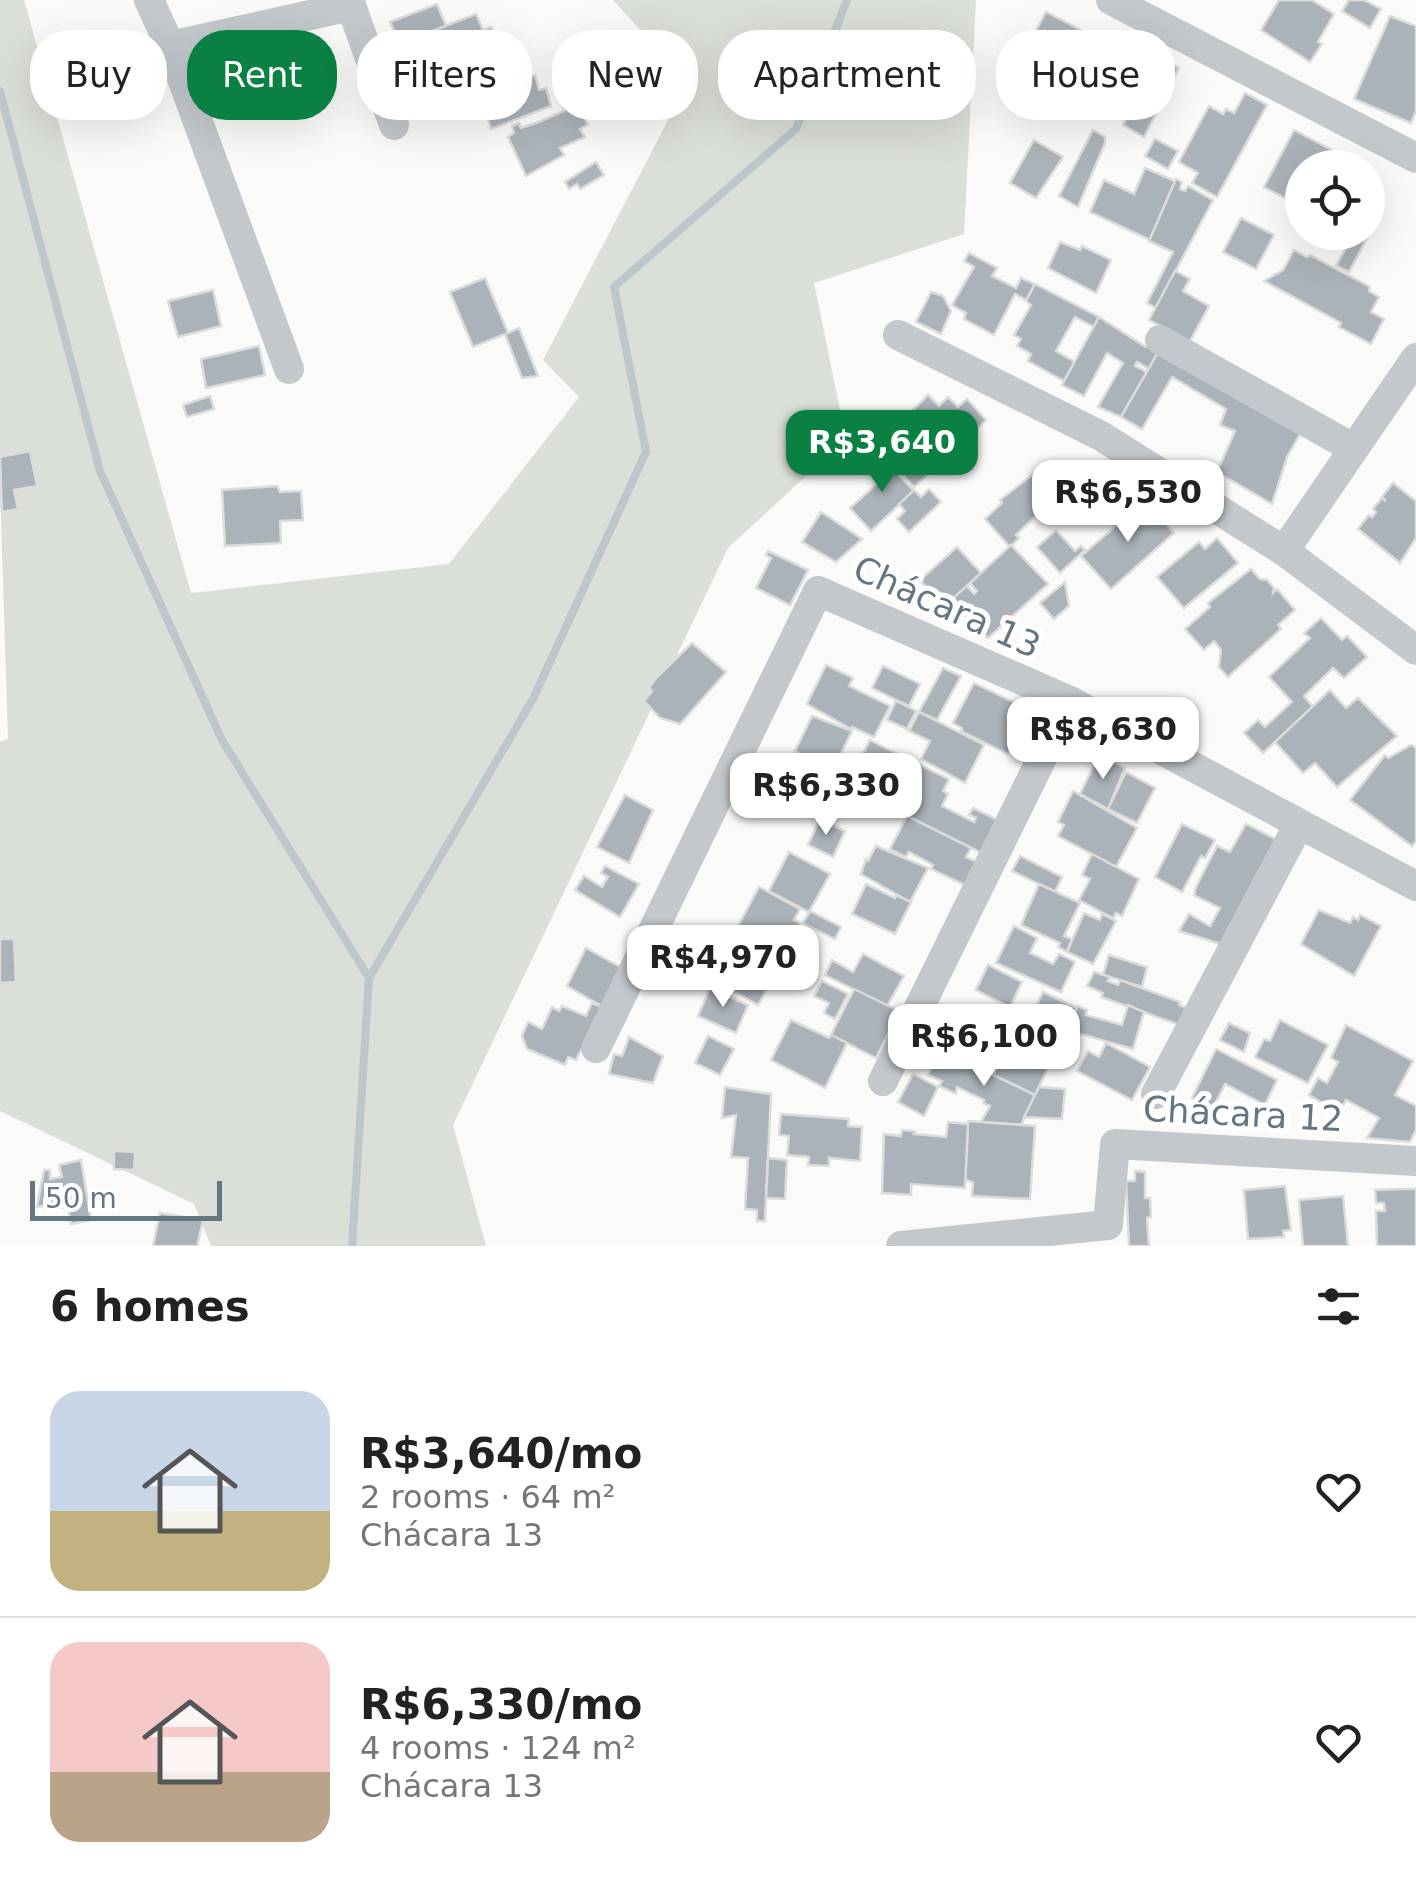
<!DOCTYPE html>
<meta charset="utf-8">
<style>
body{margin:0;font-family:"DejaVu Sans",sans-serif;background:#f2f2f2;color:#222;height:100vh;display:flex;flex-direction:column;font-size:38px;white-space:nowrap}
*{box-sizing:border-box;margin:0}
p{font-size:32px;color:#767676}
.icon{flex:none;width:55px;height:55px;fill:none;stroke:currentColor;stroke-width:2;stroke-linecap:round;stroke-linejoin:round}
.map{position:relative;height:1246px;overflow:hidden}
.side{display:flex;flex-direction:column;background:#fff;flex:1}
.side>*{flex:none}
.hud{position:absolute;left:30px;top:30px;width:1358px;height:90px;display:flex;gap:20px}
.tools{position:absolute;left:1285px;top:150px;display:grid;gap:20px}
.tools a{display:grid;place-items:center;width:100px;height:100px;border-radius:50%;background:#fff;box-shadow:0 10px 40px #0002;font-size:50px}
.scale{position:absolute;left:30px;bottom:25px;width:192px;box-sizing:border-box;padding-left:10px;border:5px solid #657683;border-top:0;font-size:28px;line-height:35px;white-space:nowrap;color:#657683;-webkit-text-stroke:8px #fff;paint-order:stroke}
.price{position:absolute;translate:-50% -85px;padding:0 22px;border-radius:20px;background:#fff;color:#222;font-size:32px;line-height:65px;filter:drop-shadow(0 2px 5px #0008)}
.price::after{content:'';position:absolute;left:50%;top:60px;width:30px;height:22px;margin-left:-15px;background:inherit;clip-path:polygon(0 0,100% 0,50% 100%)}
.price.selected{background:#0b8043;color:#fff}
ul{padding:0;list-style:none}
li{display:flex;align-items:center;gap:30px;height:250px;padding:0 50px}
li+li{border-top:2px solid #e0e0e0}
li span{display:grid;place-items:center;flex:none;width:280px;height:200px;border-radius:30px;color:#555}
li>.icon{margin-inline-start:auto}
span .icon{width:120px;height:120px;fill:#fffc;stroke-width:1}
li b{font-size:42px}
h2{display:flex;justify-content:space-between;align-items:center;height:120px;padding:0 50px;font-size:42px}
.chip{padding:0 35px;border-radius:40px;background:#fff;box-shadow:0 10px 40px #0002;font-size:35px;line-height:90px}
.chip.selected{background:#0b8043;color:#fff}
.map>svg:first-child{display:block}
</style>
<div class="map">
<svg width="1416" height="1246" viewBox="0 0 1416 1246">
<rect width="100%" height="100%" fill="#fafaf8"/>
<polygon fill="#dadfd7" points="0,0 24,0 191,593 449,564 579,397 543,360 688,82 613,0 976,0 964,234 814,283 846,439 728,548 453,1125 486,1246 211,1246 194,1204 0,1111 0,742 8,739 0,487"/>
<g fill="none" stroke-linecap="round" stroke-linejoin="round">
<g stroke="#bbc7cb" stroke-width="8">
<polyline points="0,91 100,471 222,740 369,978 352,1246"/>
<polyline points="369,978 533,699 646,452 614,287 796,129 847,0"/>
</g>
</g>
<g fill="#aab3b9" stroke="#dcdcda" stroke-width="2.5">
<polygon points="1279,0 1312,0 1334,14 1318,42 1322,44 1310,62 1261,30"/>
<polygon points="1349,0 1364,0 1381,9 1370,28 1342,11"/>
<polygon points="437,4 446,26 388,48 385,40 396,35 390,22"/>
<polygon points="1046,12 1104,42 1093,63 1084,58 1080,66 1071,61 1052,97 1038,90 1033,99 1007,85"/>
<polygon points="476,14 483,30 491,27 498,46 421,76 407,41"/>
<polygon points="1390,16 1416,26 1416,111 1411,123 1354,99"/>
<polygon points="1131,40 1179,68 1144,137 1123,125 1125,121 1097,107"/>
<polygon points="469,58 475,72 481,70 490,90 452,105 447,94 430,101 420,77"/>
<polygon points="535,75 539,90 546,88 551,106 491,129 481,94"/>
<polygon points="1245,93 1267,105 1217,197 1192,183 1198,173 1179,162 1209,106 1223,114 1226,109 1234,113"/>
<polygon points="580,98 583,104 579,106 588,125 580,129 585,137 560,148 564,155 526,176 508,137 514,133 512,126 519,123 521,128 536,123 564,111 562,105"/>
<polygon points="1093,130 1105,137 1105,143 1078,207 1059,196"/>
<polygon points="1294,130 1360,165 1359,168 1302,168 1302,207 1264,187"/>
<polygon points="1155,139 1178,151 1168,169 1145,156"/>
<polygon points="1034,140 1063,157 1036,198 1010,183"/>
<polygon points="596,162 604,175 580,189 577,184 569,189 565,182"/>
<polygon points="1145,168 1175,181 1150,240 1090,212 1104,180 1134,194"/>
<polygon points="1176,179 1182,182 1180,189 1185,191 1188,186 1213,200 1156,308 1147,303 1173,252 1149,241"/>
<polygon points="1368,206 1381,212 1349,272 1336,266 1348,244 1328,233 1368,232"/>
<polygon points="1241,218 1274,235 1256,269 1223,252"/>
<polygon points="1060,242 1080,250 1082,246 1111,260 1096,293 1048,268"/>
<polygon points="1294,250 1307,257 1310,255 1370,287 1369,291 1379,297 1371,312 1384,319 1371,344 1339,327 1341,323 1264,281 1283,270"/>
<polygon points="969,253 997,268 992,276 1016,288 1021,278 1035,284 1026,300 1015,294 994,335 964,319 966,313 952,305 974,267 964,261"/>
<polygon points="1175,271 1190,279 1183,291 1209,306 1190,341 1149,320"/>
<polygon points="485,278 508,333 519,328 538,376 522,378 505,334 473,347 450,292"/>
<polygon points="1035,284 1099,317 1094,327 1075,317 1056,351 1075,362 1064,381 1028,361 1031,354 1017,346 1021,339 1014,335 1031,305 1026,301"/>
<polygon points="213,290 221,326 178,337 168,301"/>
<polygon points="931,292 943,296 951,311 941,334 916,322"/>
<polygon points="1099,317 1146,347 1149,343 1160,349 1149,369 1137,362 1135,366 1147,372 1121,417 1098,407 1123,363 1107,353 1084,396 1062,385"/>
<polygon points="259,346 265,375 206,388 201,359"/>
<polygon points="1160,349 1300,434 1287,457 1272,504 1217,472 1235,431 1220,425 1226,409 1172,377 1142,429 1121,417"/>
<polygon points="928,395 939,406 948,397 958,407 967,399 986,420 966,441 961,435 944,451 909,414"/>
<polygon points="210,396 214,409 187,417 183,405"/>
<polygon points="925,434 947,457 914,487 893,464"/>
<polygon points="30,451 37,486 14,490 18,509 2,512 0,457"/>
<polygon points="881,457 914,491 871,531 850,508 878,483 866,470"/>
<polygon points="1036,472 1062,500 1047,513 1043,509 1016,535 1019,538 1010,547 985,519 1002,503 1000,500"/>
<polygon points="1393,483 1416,501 1416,538 1400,563 1358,529 1369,515 1372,517 1376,512 1373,509 1382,498 1386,501 1382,497"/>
<polygon points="277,486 280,492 301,491 303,520 280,521 281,543 225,546 222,490"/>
<polygon points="929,489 941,502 909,532 897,519 905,511 899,504 914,490 921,497"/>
<polygon points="1145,501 1174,533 1111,589 1081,556"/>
<polygon points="821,512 862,539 836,562 802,542"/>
<polygon points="1056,530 1075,551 1081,546 1085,550 1060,573 1037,547"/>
<polygon points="1217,538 1238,563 1184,608 1157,577 1199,542 1205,549"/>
<polygon points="1011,545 1048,584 988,638 948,602 967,586 974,594 977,591 970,583"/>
<polygon points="957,547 981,573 939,611 929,594 931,592 920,580"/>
<polygon points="768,551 808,570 790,605 756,588 771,558 766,555"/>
<polygon points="1251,569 1260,579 1267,580 1274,588 1273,593 1277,589 1295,610 1278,625 1281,629 1228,677 1219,667 1221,650 1214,641 1204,650 1185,629 1210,607 1208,603"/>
<polygon points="1065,582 1069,606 1054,619 1040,603"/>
<polygon points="1321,618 1342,640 1347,636 1367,657 1344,678 1333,668 1304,696 1313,707 1263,753 1244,733 1258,720 1265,727 1292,702 1269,677 1310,638 1304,633"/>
<polygon points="692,643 726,672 680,724 660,718 644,701 652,691 649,688 656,678"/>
<polygon points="826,665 853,678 849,686 890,706 874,737 852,727 851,729 807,704"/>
<polygon points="883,666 920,684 909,706 872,688"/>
<polygon points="943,668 961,676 937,720 919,712"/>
<polygon points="974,683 1040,715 1019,756 1010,751 1008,754 961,731 962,728 953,723"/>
<polygon points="1330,690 1346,708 1358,698 1397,736 1337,787 1315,763 1303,773 1275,742"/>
<polygon points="896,701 916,711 907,729 887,720"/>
<polygon points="919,712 984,745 965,783 921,759 930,741 909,731"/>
<polygon points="812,716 852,731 833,770 795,751"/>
<polygon points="870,740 895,753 871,799 856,791 872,760 862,756"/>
<polygon points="1411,745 1416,748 1416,841 1412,846 1350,800 1385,755 1388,758"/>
<polygon points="895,753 949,779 943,791 948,794 942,806 974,822 976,818 969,815 973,808 998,820 982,853 871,798"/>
<polygon points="1099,755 1125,768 1108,809 1080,794"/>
<polygon points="1126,772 1155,788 1137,823 1108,809"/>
<polygon points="1073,791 1137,828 1116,867 1058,836 1064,825 1058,822"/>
<polygon points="625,795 653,810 629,863 597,847"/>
<polygon points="907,816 971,848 966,857 977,862 965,885 931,869 933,865 909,852 906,857 890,849"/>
<polygon points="820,819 845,831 833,857 808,845"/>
<polygon points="1182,824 1215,840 1205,858 1201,856 1182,892 1155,877"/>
<polygon points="1246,824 1285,844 1227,946 1179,931 1189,914 1210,926 1220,908 1194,895 1196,887 1217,846 1230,852"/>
<polygon points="876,846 928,868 910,902 861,874 866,859 868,861"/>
<polygon points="789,852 830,874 809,912 769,891"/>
<polygon points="1092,854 1139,879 1122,916 1116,913 1113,918 1079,900 1090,879 1082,875"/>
<polygon points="1020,856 1062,877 1055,892 1012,871"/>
<polygon points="605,866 639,884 620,917 575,890 584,876 602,887 608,877 601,873"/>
<polygon points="866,884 895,898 896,895 911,902 895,934 852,914"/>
<polygon points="1039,884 1080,903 1064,936 1072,939 1067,952 1058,947 1060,943 1021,925"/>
<polygon points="759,887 800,909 794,920 800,923 792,939 786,936 777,951 736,930"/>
<polygon points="1319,910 1350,923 1353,917 1358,920 1360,915 1381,926 1354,976 1301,944"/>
<polygon points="810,911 841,927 835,939 803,923"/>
<polygon points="1084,913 1100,920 1102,914 1116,921 1093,964 1067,952"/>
<polygon points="1014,926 1037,938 1030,953 1053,964 1059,954 1075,962 1061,992 996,963"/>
<polygon points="0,939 14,939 16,982 0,983"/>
<polygon points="753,942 785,957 758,1005 728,988"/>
<polygon points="586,948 622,968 603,1007 567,986"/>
<polygon points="863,954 904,976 887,1006 825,975 832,960 853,972"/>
<polygon points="700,955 722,967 716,982 693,971"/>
<polygon points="1109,955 1147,967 1142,987 1103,975"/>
<polygon points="988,965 1022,982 1010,1007 976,990"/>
<polygon points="1094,972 1110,977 1108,981 1118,985 1120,980 1180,1002 1179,1005 1188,1009 1180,1025 1101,997 1103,993 1087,986"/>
<polygon points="822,981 848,994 835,1019 824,1013 829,1003 814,996"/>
<polygon points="710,988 748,1005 736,1033 698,1016"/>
<polygon points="854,989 899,1011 876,1058 831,1035"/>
<polygon points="1043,992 1077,1008 1035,1095 994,1075 1004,1051 1013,1055"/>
<polygon points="592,1003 603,1007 576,1060 568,1057 565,1065 527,1049 522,1036 528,1022 542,1029 552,1007 559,1011 562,1006 586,1016"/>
<polygon points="1128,1005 1144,1012 1133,1049 1066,1030 1078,1006 1087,1010 1086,1015 1122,1025"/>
<polygon points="791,1020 829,1038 831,1035 847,1043 825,1088 771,1060"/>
<polygon points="1280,1020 1328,1045 1308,1083 1255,1057 1264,1039 1270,1041"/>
<polygon points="1229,1023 1250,1033 1244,1052 1220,1040"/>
<polygon points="1346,1025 1413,1061 1395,1095 1416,1106 1416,1130 1410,1142 1367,1138 1379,1118 1346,1100 1339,1113 1309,1095 1318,1078 1327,1083 1338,1062 1331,1058"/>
<polygon points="708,1036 734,1049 720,1075 695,1063"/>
<polygon points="629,1037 663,1056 653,1083 609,1074 614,1054 622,1056"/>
<polygon points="1106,1043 1150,1067 1132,1100 1077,1071 1088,1051 1099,1057"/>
<polygon points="1216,1049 1277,1080 1265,1105 1225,1084 1213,1108 1192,1098"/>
<polygon points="941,1050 1035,1095 1021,1125 981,1122 990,1106 983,1103 984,1100 957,1087 956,1094 939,1086 942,1081 928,1075"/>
<polygon points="913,1074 938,1087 924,1116 898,1102"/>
<polygon points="725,1087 771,1094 765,1221 757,1221 757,1210 745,1209 748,1158 731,1157 736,1115 722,1118"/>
<polygon points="1039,1087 1065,1089 1062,1119 1024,1117"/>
<polygon points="781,1114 849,1119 848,1126 862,1127 860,1161 829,1158 829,1166 808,1165 809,1157 787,1155 789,1136 779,1135"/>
<polygon points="968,1121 1035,1126 1030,1199 972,1196 973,1182 965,1180"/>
<polygon points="948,1122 968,1124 965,1188 911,1184 911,1195 882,1193 884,1134 901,1136 902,1130 915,1131 914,1134 946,1137"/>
<polygon points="114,1151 135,1152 134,1170 114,1169"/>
<polygon points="768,1158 787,1160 785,1199 766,1198"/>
<polygon points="81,1160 91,1220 71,1224 68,1207 45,1210 44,1206 37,1207 44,1170 50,1170 50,1179 62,1177 59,1165"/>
<polygon points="1135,1171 1145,1172 1145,1198 1150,1198 1151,1217 1147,1218 1149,1246 1129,1246 1126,1181 1135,1181"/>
<polygon points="1285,1186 1291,1230 1283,1231 1284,1237 1248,1239 1244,1190"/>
<polygon points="1402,1189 1416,1189 1416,1246 1377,1246 1376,1211 1385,1211 1384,1203 1376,1203 1375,1190"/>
<polygon points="1343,1196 1348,1246 1303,1246 1299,1200"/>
<polygon points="160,1213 203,1220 197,1246 153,1246"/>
</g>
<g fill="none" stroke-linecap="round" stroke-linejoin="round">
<g stroke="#c3c8cc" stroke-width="30">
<polyline points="149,0 170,46 289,369"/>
<polyline points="349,0 394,125"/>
<polyline points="1111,0 1416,158"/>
<polyline points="170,46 351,6"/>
<polyline points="898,335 1101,436 1284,551 1416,650"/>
<polyline points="1160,340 1353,448"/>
<polyline points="1284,551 1416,358"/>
<polyline points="596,1048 818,591 1070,701 1416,886"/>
<polyline points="883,1081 1070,701"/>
<polyline points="1156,1094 1299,824"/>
<polyline points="901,1246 1108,1225 1115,1144 1416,1161"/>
</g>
</g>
<g text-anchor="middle" stroke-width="10" stroke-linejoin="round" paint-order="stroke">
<g font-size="35" fill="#657683" stroke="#fff">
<text transform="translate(947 607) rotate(24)" y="12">Chácara 13</text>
<text transform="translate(1243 1114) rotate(3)" y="12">Chácara 12</text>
</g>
</g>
</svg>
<div class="tools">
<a><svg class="icon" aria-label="locate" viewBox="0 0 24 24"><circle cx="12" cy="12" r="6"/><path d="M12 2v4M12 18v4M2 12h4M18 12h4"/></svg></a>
</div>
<div class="scale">50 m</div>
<b class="price selected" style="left:882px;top:495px">R$3,640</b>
<b class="price" style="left:1128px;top:545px">R$6,530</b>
<b class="price" style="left:1103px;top:782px">R$8,630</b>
<b class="price" style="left:826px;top:838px">R$6,330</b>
<b class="price" style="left:723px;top:1010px">R$4,970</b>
<b class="price" style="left:984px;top:1089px">R$6,100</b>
<div class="hud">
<a class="chip">Buy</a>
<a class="chip selected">Rent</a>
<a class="chip">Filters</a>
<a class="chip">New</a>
<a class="chip">Apartment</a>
<a class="chip">House</a>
</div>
</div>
<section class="side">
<h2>6 homes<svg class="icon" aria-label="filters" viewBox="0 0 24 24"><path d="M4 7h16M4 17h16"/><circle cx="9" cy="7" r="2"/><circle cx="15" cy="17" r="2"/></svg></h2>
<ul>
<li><span style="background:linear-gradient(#c9d6e8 60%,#c2b280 0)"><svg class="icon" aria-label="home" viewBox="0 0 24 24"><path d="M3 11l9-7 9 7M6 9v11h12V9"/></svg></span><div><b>R$3,640/mo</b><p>2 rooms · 64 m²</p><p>Chácara 13</p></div><svg class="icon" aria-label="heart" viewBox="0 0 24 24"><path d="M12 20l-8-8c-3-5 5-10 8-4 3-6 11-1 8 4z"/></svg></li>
<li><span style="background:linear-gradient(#f6c9c9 65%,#b9a48a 0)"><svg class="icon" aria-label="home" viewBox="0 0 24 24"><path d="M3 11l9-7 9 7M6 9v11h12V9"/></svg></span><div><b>R$6,330/mo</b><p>4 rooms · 124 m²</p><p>Chácara 13</p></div><svg class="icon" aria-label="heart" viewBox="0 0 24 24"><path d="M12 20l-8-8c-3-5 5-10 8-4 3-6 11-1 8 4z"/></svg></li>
</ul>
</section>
